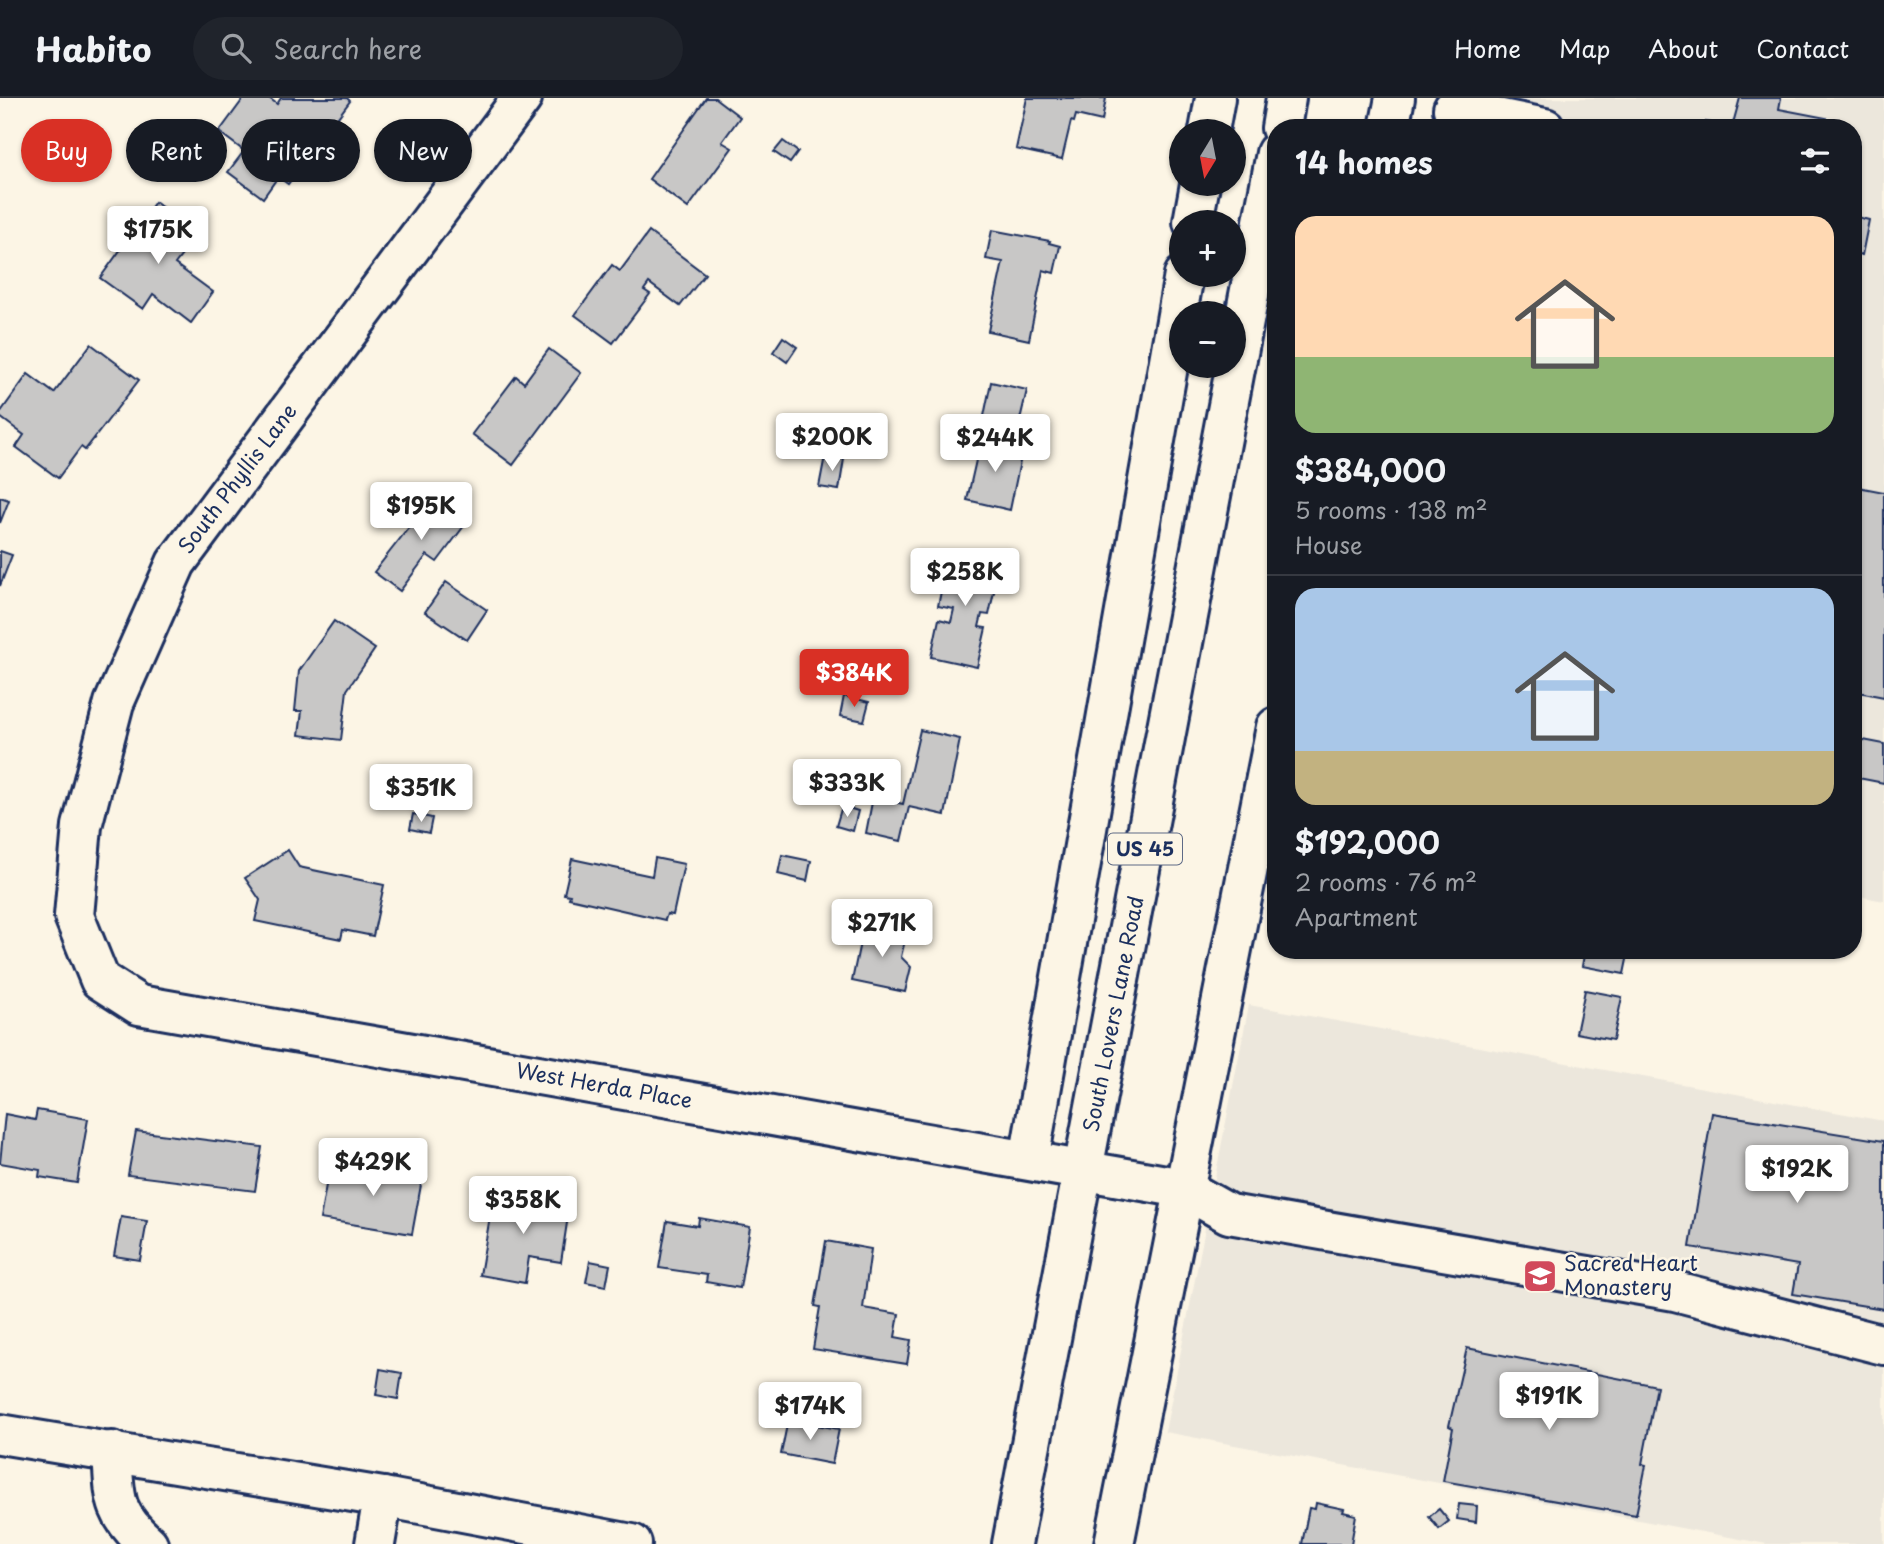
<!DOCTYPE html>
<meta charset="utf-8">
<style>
body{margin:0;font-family:"Playpen Sans",sans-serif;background:#20242c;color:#f1f3f6;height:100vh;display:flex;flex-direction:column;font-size:26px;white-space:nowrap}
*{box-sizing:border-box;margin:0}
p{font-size:23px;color:#9ea1a6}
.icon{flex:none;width:38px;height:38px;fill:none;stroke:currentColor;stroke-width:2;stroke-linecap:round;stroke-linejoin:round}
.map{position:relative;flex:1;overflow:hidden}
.details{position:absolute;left:1267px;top:21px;width:595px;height:840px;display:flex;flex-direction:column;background:#171b24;border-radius:28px;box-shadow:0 2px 5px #0004}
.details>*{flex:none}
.guide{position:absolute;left:21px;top:21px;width:665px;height:63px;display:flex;gap:14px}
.needle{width:46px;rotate:190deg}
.buttons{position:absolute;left:1169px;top:21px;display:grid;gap:14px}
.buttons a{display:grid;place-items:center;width:77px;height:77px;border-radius:50%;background:#171b24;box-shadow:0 2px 5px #0004;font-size:35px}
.price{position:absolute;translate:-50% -60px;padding:0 16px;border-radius:7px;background:#fff;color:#222;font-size:23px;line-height:46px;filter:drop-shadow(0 2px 4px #0008)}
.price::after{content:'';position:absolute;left:50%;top:42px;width:21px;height:16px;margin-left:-10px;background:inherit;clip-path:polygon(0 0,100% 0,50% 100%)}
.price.on{background:#d93025;color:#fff}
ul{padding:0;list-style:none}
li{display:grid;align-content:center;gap:14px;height:371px;padding:0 28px}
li+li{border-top:2px solid #363941}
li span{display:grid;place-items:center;height:217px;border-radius:21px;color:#555}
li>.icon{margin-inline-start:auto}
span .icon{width:126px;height:126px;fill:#fffc;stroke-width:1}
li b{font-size:30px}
h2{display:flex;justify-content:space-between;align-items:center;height:84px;padding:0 28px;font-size:30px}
.pill{padding:0 24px;border-radius:32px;background:#171b24;box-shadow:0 2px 5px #0004;font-size:24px;line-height:63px}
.pill.on{background:#d93025;color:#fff}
header{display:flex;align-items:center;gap:42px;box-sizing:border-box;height:98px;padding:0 35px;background:#171b24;border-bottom:2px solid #363941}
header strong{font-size:33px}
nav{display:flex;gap:38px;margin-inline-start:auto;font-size:24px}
.search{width:490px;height:63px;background:#20242c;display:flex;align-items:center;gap:18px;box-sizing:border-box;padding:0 24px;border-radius:38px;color:#9ea1a6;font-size:26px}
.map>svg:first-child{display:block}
</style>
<header>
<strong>Habito</strong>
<div class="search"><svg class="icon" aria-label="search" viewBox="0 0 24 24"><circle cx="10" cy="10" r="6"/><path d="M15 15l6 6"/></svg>Search here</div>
<nav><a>Home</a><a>Map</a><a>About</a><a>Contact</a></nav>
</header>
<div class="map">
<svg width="1884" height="1446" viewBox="0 0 1884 1446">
<rect width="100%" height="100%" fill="#fcf5e5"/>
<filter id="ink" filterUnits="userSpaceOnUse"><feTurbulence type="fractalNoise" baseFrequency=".0143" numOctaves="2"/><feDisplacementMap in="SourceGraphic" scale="14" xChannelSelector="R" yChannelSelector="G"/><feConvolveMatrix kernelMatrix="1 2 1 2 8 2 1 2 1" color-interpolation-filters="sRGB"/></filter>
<g filter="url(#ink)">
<g fill="#ece7dc">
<polygon points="1473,0 1884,0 1884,803 1853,797 1853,30 1468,30"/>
<polygon points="1249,907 1884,1023 1884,1446 1767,1446 1165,1334"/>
</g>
<g fill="#c8c7c6" stroke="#1b2f5e" stroke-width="2">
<polygon points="244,0 269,0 277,6 281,0 347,0 350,3 288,86 278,79 263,100 228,74 244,53 219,34"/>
<polygon points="706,0 715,0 740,19 722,44 732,50 688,110 649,81"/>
<polygon points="1027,0 1106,0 1102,23 1076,17 1074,24 1071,23 1062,61 1016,51"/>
<polygon points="1740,0 1781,0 1779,11 1826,20 1824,30 1705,30 1706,24 1732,29"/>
<polygon points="783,43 798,54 790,65 774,54"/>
<polygon points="155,104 198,136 175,166 213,194 191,225 153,196 143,211 100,180"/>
<polygon points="1853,118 1869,122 1862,157 1853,155"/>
<polygon points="992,132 1050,143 1049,145 1060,148 1054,175 1043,172 1029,242 988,233 1003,164 986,161"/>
<polygon points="649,134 705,176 680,208 649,185 644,192 650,196 613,245 575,217 612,167 620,173"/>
<polygon points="783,239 797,249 787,264 773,254"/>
<polygon points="91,246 139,282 85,352 81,349 58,380 16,349 24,337 0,319 0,315 28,276 54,295"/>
<polygon points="549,251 581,275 513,367 472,336 516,278 524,285"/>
<polygon points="991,284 1027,292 1018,330 983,323"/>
<polygon points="981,340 1023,349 1010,412 967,402"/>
<polygon points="825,358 844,361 839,392 819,389"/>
<polygon points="1853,388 1884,394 1884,599 1853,593"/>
<polygon points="429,396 467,424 437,464 427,457 400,493 374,474 417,419 414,417"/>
<polygon points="0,399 9,402 0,425"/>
<polygon points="0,453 12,457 0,488"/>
<polygon points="949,454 1000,466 989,517 982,516 979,529 986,530 977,569 931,559 939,521 951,524 954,511 938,508"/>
<polygon points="446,484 487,512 467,542 425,514"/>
<polygon points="334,523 375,551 347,592 341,642 299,637 302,613 295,613 299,573"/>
<polygon points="844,598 869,604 864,623 840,618"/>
<polygon points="920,632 960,641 945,717 909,709 901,743 866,735 873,699 903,706"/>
<polygon points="1853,640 1884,646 1884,685 1853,679"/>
<polygon points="842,708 858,713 853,733 836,728"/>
<polygon points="413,716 432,720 429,735 410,731"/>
<polygon points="288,752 299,769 384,787 373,838 343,832 341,841 255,823 260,802 245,780"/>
<polygon points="782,757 811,763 807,783 778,776"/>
<polygon points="655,760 684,766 673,817 667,816 665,822 569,800 570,797 564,796 572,761 652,778"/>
<polygon points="864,825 907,834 901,859 911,869 905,894 852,883"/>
<polygon points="1585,852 1629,852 1624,876 1582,868"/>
<polygon points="1585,892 1622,899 1613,942 1576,935"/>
<polygon points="37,1012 88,1021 77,1085 39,1079 40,1072 0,1065 5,1016 35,1022"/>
<polygon points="1712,1015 1884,1043 1884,1211 1793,1196 1798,1167 1690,1149"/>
<polygon points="136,1033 262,1049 255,1093 128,1077"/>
<polygon points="355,1065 423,1076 412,1136 320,1121 329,1070 354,1073"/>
<polygon points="524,1098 570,1105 561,1164 529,1159 525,1185 480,1177 493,1101 523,1106"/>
<polygon points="121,1119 147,1123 140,1162 114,1158"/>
<polygon points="699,1120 750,1129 740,1190 706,1184 707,1177 659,1170 667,1123 698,1128"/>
<polygon points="826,1143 871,1151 863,1210 899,1216 895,1239 911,1242 907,1266 813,1251 820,1209 815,1208"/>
<polygon points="590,1163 610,1167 606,1188 586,1184"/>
<polygon points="1467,1250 1657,1288 1642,1366 1646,1367 1636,1417 1443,1383 1453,1330 1449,1328"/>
<polygon points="380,1271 402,1275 398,1301 376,1297"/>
<polygon points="788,1322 839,1331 832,1366 781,1356"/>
<polygon points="1316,1405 1344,1411 1343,1414 1356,1417 1351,1446 1302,1446 1309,1410 1315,1411"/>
<polygon points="1459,1406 1477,1408 1476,1424 1457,1421"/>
<polygon points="1439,1411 1449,1423 1439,1431 1429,1419"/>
</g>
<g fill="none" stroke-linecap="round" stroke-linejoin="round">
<g stroke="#1b2f5e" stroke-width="44">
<g id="minor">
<polyline points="522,0 176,465 114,605 82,728 74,818 100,882 139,907 1183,1090 1229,1116 1675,1193 1884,1247"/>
<polyline points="1453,11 1545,30"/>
<polyline points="1209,33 1215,0"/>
<polyline points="1193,124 1200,86"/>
<polyline points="1029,1062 1184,177"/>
<polyline points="0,1336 383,1399 375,1446"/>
<path d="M112 1353C115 1398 111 1414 148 1446"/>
<polyline points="383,1399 632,1446"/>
</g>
</g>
<g stroke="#1b2f5e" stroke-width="44">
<g id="major">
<polyline points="1281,30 1286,0"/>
<polyline points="1389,30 1395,0"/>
<polyline points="1012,1446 1276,55"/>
<polyline points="1114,1446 1276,629"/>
</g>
</g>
<use href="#minor" stroke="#fcf5e5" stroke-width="38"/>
<use href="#major" stroke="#fcf5e5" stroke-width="38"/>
</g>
</g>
<defs>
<g id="school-square" transform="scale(1.75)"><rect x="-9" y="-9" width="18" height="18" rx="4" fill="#d1495b" stroke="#fcf5e5"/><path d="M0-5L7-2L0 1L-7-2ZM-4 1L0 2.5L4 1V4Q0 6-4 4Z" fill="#fff"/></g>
</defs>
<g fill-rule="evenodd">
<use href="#school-square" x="1540" y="1178"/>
</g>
<g text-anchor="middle" stroke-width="5" stroke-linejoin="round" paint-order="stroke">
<rect fill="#fcf5e5" stroke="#5e6a86" stroke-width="2" x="1108" y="735.5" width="74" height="31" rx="5"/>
<g font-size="19" font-weight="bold" fill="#1b2f5e">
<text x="1145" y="758">US 45</text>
</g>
<g font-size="21" fill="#1b2f5e" stroke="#fcf5e5">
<text transform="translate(238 381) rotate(-53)" y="7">South Phyllis Lane</text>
<text transform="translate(1114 916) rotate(-79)" y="7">South Lovers Lane Road</text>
<text transform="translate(604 988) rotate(10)" y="7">West Herda Place</text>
</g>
<g font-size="21" fill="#1b2f5e" stroke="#fcf5e5" text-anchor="start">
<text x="1564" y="1173">Sacred Heart<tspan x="1564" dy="24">Monastery</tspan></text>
</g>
</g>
</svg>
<div class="buttons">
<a><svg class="needle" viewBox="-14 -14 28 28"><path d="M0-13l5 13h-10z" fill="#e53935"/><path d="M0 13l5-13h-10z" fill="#9ea1a6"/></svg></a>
<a>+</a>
<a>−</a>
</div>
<b class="price" style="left:158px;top:168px">$175K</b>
<b class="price" style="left:832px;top:375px">$200K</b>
<b class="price" style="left:995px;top:376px">$244K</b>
<b class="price" style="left:421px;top:444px">$195K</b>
<b class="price" style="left:965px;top:510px">$258K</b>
<b class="price on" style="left:854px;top:611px">$384K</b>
<b class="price" style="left:847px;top:721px">$333K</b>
<b class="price" style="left:421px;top:726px">$351K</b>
<b class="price" style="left:882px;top:861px">$271K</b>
<b class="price" style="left:373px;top:1100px">$429K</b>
<b class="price" style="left:1797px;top:1107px">$192K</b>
<b class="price" style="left:523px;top:1138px">$358K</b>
<b class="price" style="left:1549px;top:1334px">$191K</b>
<b class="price" style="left:810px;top:1344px">$174K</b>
<div class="guide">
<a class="pill on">Buy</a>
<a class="pill">Rent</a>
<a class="pill">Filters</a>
<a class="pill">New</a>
</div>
<section class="details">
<h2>14 homes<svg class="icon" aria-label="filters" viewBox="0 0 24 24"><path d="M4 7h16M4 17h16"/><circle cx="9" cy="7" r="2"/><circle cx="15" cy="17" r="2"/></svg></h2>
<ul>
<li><span style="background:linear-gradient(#ffd9b3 65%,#8fb573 0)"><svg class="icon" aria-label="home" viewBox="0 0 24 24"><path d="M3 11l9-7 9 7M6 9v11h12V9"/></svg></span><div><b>$384,000</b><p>5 rooms · 138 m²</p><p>House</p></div></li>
<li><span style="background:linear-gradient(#a9c7e8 75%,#c2b280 0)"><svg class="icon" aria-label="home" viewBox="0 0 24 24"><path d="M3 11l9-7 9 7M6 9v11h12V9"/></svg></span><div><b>$192,000</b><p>2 rooms · 76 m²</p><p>Apartment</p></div></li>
</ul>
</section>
</div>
